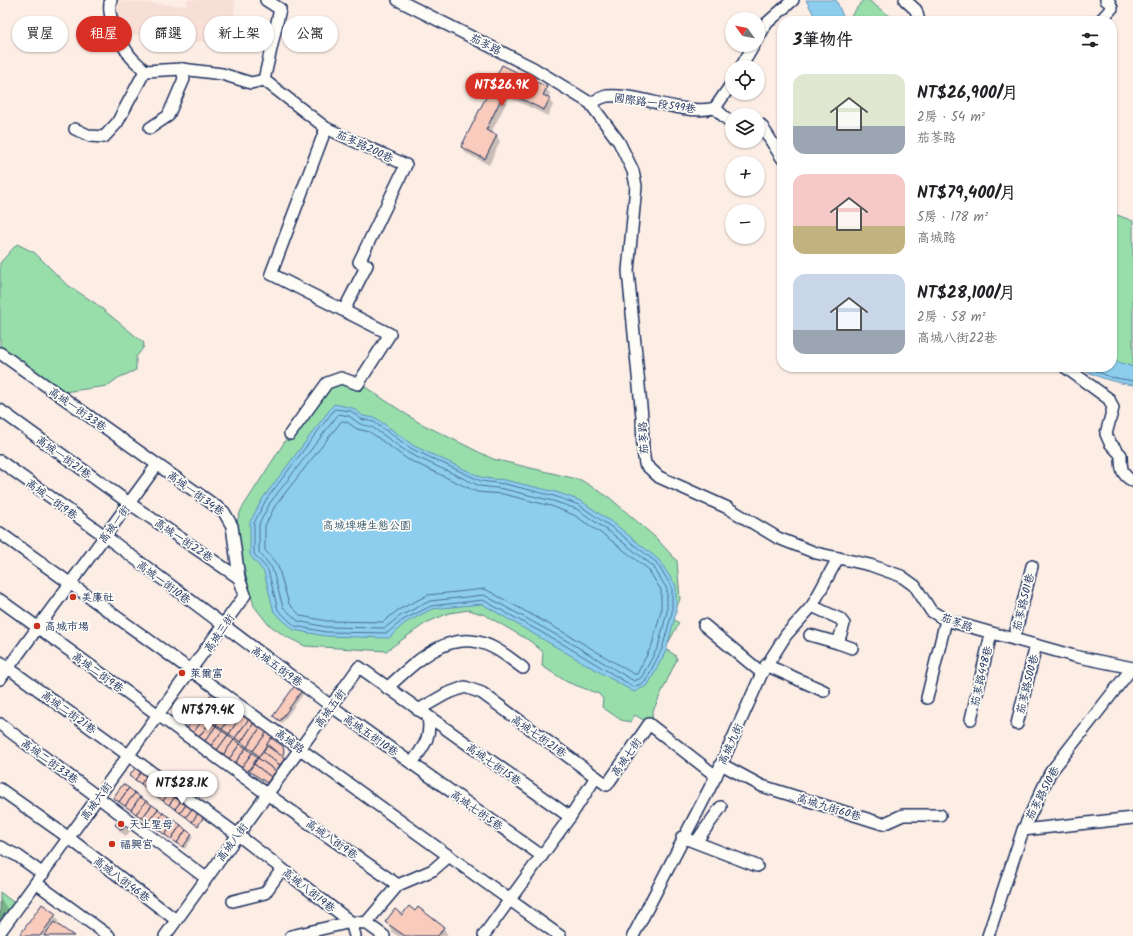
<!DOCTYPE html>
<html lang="zh-TW">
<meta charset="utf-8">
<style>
body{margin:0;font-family:Kalam,"LXGW WenKai TC",sans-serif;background:#f2f2f2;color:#202124;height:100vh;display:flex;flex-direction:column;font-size:15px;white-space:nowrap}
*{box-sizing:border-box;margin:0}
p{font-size:13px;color:#757577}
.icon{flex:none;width:22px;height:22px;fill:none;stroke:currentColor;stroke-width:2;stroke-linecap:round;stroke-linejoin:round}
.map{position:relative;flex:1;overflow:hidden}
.panel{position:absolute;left:777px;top:16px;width:340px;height:356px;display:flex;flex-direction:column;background:#fff;border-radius:16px;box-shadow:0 1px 3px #0004}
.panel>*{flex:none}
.top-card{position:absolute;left:12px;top:16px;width:380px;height:36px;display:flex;gap:8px}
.needle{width:26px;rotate:303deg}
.controls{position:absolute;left:725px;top:12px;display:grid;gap:8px}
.controls a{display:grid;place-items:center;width:40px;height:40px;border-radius:50%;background:#fff;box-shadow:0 1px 3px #0004;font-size:20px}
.price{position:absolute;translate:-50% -34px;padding:0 9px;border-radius:14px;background:#fff;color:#222;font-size:13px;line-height:26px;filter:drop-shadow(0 1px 2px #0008)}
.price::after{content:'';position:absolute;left:50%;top:24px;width:12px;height:9px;margin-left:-6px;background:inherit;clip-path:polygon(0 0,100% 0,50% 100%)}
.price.current{background:#d93025;color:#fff}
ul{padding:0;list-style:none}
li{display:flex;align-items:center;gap:12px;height:100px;padding:0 16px}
li span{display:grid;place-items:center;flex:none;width:112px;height:80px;border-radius:12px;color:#555}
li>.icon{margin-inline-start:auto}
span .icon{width:48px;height:48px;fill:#fffc;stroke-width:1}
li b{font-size:17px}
h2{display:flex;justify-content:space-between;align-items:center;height:48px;padding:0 16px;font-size:17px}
.chip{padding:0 14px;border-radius:18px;background:#fff;box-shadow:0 1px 3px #0004;font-size:14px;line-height:36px}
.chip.current{background:#d93025;color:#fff}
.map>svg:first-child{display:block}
</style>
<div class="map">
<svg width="1133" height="936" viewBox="0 0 1133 936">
<rect width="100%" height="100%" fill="#fcede5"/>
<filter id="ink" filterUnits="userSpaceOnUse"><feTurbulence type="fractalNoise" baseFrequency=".025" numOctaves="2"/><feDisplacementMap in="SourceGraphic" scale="8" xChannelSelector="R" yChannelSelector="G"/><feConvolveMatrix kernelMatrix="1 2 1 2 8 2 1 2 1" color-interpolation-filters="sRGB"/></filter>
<g filter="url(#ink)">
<polygon fill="#f7dfd7" points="114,0 186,6 187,0 235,0 232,45 123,34 112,6"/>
<g fill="#98deab" stroke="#5a8684">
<polygon points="863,0 868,0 896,21 847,21"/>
<polygon points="1112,213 1133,221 1133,367 1112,360"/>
<polygon points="17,244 35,253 66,284 95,303 144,343 143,348 136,357 136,370 118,378 107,386 64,392 0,348 0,263"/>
<polygon points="353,379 418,422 493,459 581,480 610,498 656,538 677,561 680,599 672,618 679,623 665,649 675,655 677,659 652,713 653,720 645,721 635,715 630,722 621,720 602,707 603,699 599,694 567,682 542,666 543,652 530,641 485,615 469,610 449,613 426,623 386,651 305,646 285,636 268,624 254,606 239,551 237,521 241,510 289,435 335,382"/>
<polygon points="0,892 17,905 0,925"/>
</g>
<g fill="#8dceee" stroke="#5f8eb4">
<polygon points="806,0 836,0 845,21 817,21"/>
<path d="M1112 360 1133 367V385C1113 382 1097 378 1080 367H1112Z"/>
<polygon points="334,404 353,408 363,416 376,418 414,446 483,478 505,480 556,492 581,501 616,525 659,560 676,586 676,613 666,651 648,685 634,692 482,604 432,609 405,623 389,638 325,636 294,630 274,612 264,572 250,555 250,522 263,498"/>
</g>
<g fill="#0003">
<polygon points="502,66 546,88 550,94 548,98 553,105 548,116 509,97 491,133 497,136 500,142 489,165 466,153 462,147"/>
<polygon points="302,690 304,693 282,723 276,719 275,716"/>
<polygon points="200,712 272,737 282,747 285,755 283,758 286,762 269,785 251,772 249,774 189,731 188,728 204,719"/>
<polygon points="131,777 206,815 198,826"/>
<polygon points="115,798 191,834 193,837 185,849"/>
<polygon points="127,823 131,830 126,836 120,832 116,825"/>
<polygon points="0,899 8,909 0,921"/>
<polygon points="418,909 444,928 448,936 398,936 392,932 387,922 415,912"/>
<polygon points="55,915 60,925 59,927 72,936 20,936"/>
</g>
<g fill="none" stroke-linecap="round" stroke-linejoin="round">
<g stroke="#496f98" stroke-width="1">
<polyline points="1087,367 1110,377 1133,381"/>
<polygon points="335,409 351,411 361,419 374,422 412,449 481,481 505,484 554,496 579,505 614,529 656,562 672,587 672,613 662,649 645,682 634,687 566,646 483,600 431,606 403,620 387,633 326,632 295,626 278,610 268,570 254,554 254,523 266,500"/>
<polygon points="339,414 349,416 360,424 372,427 410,454 480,486 504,489 553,501 577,509 611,533 653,566 667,589 667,612 658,647 641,678 634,681 569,642 484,595 430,601 400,616 385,628 326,627 298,621 283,607 272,568 259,552 259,524 270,503"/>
<polygon points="342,421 347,422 357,429 370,432 407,459 477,492 503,494 551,506 574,515 608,538 648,569 661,590 661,611 652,645 637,674 634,674 572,637 485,589 428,595 398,610 383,622 327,621 301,616 289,604 278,566 265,550 265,526 275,506"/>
</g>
</g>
<g fill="#f8cbbc" stroke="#1b2f5e">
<polygon points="502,65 547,87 543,95 550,98 544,110 505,91 486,130 497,135 485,159 461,147"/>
<polygon points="296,684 303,689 280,721 273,716"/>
<polygon points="212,693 218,697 204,716 198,712"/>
<polygon points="218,697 224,701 210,721 204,716"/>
<polygon points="224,701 230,706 216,725 210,721"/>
<polygon points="230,706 236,710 222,729 216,725"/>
<polygon points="236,710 242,714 229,734 222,729"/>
<polygon points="197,713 204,718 193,733 187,728"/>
<polygon points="242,714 249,719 235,738 229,734"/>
<polygon points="204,718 210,722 199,737 193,733"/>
<polygon points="249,719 254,723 241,742 235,738"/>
<polygon points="210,722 216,726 205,741 199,737"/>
<polygon points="254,723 260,728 247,747 241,742"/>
<polygon points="216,726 222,731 211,746 205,741"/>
<polygon points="260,728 267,732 253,751 247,747"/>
<polygon points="222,731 228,735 217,750 211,746"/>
<polygon points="267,732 273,736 259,756 253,751"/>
<polygon points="228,735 234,740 223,755 217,750"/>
<polygon points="271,738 283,746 284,752 281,756 267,744"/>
<polygon points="234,740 240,744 229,759 223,755"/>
<polygon points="240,744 246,748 235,763 229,759"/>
<polygon points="267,746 285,758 280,765 263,752"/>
<polygon points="246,748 252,753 241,768 235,763"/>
<polygon points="263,752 280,765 276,771 258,758"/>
<polygon points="252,753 258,757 247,772 241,768"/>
<polygon points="258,758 276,771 271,777 254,764"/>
<polygon points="138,764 144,768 135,780 129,776"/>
<polygon points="254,764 271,777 267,783 249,771"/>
<polygon points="144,768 149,772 141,784 135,780"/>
<polygon points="149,772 155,776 146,788 141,784"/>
<polygon points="155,776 161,780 152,793 146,788"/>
<polygon points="161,780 167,784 158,797 152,793"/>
<polygon points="123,784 129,788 119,802 113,798"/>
<polygon points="167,784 172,789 163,801 158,797"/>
<polygon points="129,788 135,793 125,806 119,802"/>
<polygon points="172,789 178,793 169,805 163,801"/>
<polygon points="135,793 140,797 131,810 125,806"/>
<polygon points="178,793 184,797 175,809 169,805"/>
<polygon points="140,797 146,801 136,814 131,810"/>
<polygon points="184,797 189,801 180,813 175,809"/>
<polygon points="146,801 152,805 142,818 136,814"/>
<polygon points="189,801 195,805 186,817 180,813"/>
<polygon points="152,805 158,809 148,822 142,818"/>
<polygon points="195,805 201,809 192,822 186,817"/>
<polygon points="158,809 163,813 154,827 148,822"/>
<polygon points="201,809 206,813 198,826 192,822"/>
<polygon points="163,813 169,817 160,831 154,827"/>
<polygon points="169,817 175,821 165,835 160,831"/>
<polygon points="120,818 128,823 122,830 115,825"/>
<polygon points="175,821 181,825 171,839 165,835"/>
<polygon points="181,825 186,830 177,843 171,839"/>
<polygon points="186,830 192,834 183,847 177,843"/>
<polygon points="42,904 56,914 40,936 19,936"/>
<polygon points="409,906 415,911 418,907 444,927 438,936 405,936 385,922 395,909 402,915"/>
<polygon points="54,922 74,936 44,936"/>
</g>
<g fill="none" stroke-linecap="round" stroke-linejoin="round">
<g stroke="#1b2f5e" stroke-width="14">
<g id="minor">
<path d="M111 0C105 12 120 42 128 53 132 60 140 65 145 71L182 69 222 74 251 83 264 80"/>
<polyline points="266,0 280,9 264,80 326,128 406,165 359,262 367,265 344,310"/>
<polyline points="398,0 533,68 590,103 619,142 633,171 636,186 628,271 642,417 643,450 645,464 659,477 728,508 778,538 816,553 870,565 901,576 915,586 931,611 946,620 1074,656 1133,668"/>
<polyline points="905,0 916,10 919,21"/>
<polyline points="1100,21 1112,8 1110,3 1106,0"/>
<polyline points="758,38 767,23 793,0"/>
<polyline points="741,67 754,45"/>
<path d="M590 103C595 101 602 97 607 96 643 93 679 116 715 108L732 83"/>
<polyline points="715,108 732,124"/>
<polyline points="758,124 761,125 782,158"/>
<polyline points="150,128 168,116 184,79 182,69"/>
<polyline points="75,129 90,136 104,137 117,123 145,71"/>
<polyline points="0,353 224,512 232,526 239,578 245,595 0,932"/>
<path d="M1065 367 1109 399 1113 408 1106 434 1110 443 1121 455C1121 468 1121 475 1133 481"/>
<polyline points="0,410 129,503 239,578"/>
<polyline points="290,434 327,383 341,378 358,384 390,334 271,274 326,128"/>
<polyline points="0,461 105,536 331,706 542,856"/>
<polyline points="0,533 560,936"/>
<polyline points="0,600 267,794 398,885"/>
<polyline points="704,625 762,673"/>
<polyline points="810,635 838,643 844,624 840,619 812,606"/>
<polyline points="1014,639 1032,566"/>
<polyline points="838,643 852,648"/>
<polyline points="0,662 238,835 351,922 366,923 384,936"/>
<polyline points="766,665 824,691"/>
<polyline points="0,679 157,465"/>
<path d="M387 688C416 662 450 626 492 647 503 652 513 661 523 668"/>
<polyline points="927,698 946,620"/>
<polyline points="418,710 446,694 465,687 482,693 596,777"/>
<polyline points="971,719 991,634"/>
<polyline points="0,724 206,878"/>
<polyline points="1017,724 1036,645"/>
<path d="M412 763C423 747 432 738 428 717"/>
<polyline points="721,764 762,786 883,824 903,815 940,815"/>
<polyline points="0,789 69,838 176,920"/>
<polyline points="1023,830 1133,818"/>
<polyline points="682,837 757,866"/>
<polyline points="696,842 721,807"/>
<polyline points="0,847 18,856 43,874"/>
<polyline points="36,883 109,936"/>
<polyline points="233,901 265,893 282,869"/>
<polyline points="366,923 398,885 433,870 449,856"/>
<polyline points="484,935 570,817 596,777 607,785 649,724 716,776"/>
<polyline points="165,936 359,667 570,817"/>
<polyline points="291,936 351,922 355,936"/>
<polyline points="633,936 716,776 762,673 786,635 812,606 838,558"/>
<polyline points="988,936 1023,830 1050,773 1132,668"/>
</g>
</g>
<use href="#minor" stroke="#fdfcf7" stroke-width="11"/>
</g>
</g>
<g fill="#c8321e" stroke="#fdfcf7" stroke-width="1.5">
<circle cx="73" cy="597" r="4"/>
<circle cx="37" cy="626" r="4"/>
<circle cx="182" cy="673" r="4"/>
<circle cx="121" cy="824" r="4"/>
<circle cx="112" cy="844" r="4"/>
</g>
<g text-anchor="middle" stroke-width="3.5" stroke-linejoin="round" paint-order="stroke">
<g font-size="11" fill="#1b2f5e" stroke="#fdfcf7">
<text transform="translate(486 44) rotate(27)" y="4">茄苳路</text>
<text transform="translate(655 103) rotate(8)" y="4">國際路一段599巷</text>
<text transform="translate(365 146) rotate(25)" y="4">茄苳路200巷</text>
<text transform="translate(78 409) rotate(35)" y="4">高城一街33巷</text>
<text transform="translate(643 438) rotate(-93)" y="4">茄苳路</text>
<text transform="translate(64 457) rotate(36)" y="4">高城一街21巷</text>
<text transform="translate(196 493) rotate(36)" y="4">高城一街34巷</text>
<text transform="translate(52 499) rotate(36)" y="4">高城一街9巷</text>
<text transform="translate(114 524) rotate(-54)" y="4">高城一街</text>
<text transform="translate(184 540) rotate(34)" y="4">高城一街22巷</text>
<text transform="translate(164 582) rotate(37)" y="4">高城一街10巷</text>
<text transform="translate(1023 602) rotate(-76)" y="4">茄苳路501巷</text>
<text transform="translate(957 622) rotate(20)" y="4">茄苳路</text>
<text transform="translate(219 633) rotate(-55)" y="4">高城三街</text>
<text transform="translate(277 666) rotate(36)" y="4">高城五街9巷</text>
<text transform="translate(98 672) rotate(36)" y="4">高城二街9巷</text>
<text transform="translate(981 676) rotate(-77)" y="4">茄苳路498巷</text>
<text transform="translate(1027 684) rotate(-76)" y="4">茄苳路500巷</text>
<text transform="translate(330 708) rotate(-54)" y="4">高城五街</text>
<text transform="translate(69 712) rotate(36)" y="4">高城二街21巷</text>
<text transform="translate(371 735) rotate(35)" y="4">高城五街10巷</text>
<text transform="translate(539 736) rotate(35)" y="4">高城七街21巷</text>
<text transform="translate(290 741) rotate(36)" y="4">高城路</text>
<text transform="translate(730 744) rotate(-66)" y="4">高城九街</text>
<text transform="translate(626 757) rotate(-55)" y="4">高城七街</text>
<text transform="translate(50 761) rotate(36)" y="4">高城二街33巷</text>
<text transform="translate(494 764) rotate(35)" y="4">高城七街15巷</text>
<text transform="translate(1042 793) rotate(-62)" y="4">茄苳路510巷</text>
<text transform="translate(96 801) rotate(-54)" y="4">高城六街</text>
<text transform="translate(829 807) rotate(17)" y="4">高城九街60巷</text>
<text transform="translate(477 810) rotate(35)" y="4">高城七街5巷</text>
<text transform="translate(332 839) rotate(35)" y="4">高城八街9巷</text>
<text transform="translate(232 842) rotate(-54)" y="4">高城八街</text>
<text transform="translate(122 879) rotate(37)" y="4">高城八街46巷</text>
<text transform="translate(309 890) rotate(38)" y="4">高城八街19巷</text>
</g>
<g font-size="11" fill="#3a5b71" stroke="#fdfcf7">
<text x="367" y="529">高城埤塘生態公園</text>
</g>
<g font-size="11" fill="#1b2f5e" stroke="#fdfcf7" text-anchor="start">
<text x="81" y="601">美廉社</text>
<text x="45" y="630">高城市場</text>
<text x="190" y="677">萊爾富</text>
<text x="129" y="828">天上聖母</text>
<text x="120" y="848">福興宮</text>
</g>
</g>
</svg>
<div class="controls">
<a><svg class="needle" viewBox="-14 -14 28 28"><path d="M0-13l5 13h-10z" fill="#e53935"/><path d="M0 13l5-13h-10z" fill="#757577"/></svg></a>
<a><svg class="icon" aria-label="locate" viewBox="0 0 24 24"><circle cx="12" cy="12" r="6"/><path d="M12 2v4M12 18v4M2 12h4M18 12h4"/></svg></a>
<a><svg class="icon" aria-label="layers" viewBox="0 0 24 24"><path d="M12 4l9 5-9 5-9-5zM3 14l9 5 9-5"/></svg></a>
<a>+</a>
<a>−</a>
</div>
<b class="price current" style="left:502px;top:107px">NT$26.9K</b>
<b class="price" style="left:208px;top:732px">NT$79.4K</b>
<b class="price" style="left:182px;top:805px">NT$28.1K</b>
<div class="top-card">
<a class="chip">買屋</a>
<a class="chip current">租屋</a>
<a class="chip">篩選</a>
<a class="chip">新上架</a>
<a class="chip">公寓</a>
</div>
<section class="panel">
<h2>3筆物件<svg class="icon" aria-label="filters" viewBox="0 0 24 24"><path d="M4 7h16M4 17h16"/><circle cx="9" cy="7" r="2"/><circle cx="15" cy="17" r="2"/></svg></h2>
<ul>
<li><span style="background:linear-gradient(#dfe7d0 65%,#9aa5b1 0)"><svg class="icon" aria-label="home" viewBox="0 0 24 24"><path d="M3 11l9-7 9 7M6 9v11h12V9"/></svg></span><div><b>NT$26,900/月</b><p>2房 · 54 m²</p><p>茄苳路</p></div></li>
<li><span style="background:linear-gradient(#f6c9c9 65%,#c2b280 0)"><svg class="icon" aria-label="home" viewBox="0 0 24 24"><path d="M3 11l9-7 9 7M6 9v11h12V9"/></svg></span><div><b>NT$79,400/月</b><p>5房 · 178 m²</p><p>高城路</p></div></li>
<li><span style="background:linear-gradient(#c9d6e8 70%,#9aa5b1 0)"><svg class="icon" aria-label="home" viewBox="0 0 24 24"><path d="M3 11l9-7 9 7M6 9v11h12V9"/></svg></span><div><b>NT$28,100/月</b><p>2房 · 58 m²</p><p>高城八街22巷</p></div></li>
</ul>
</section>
</div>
